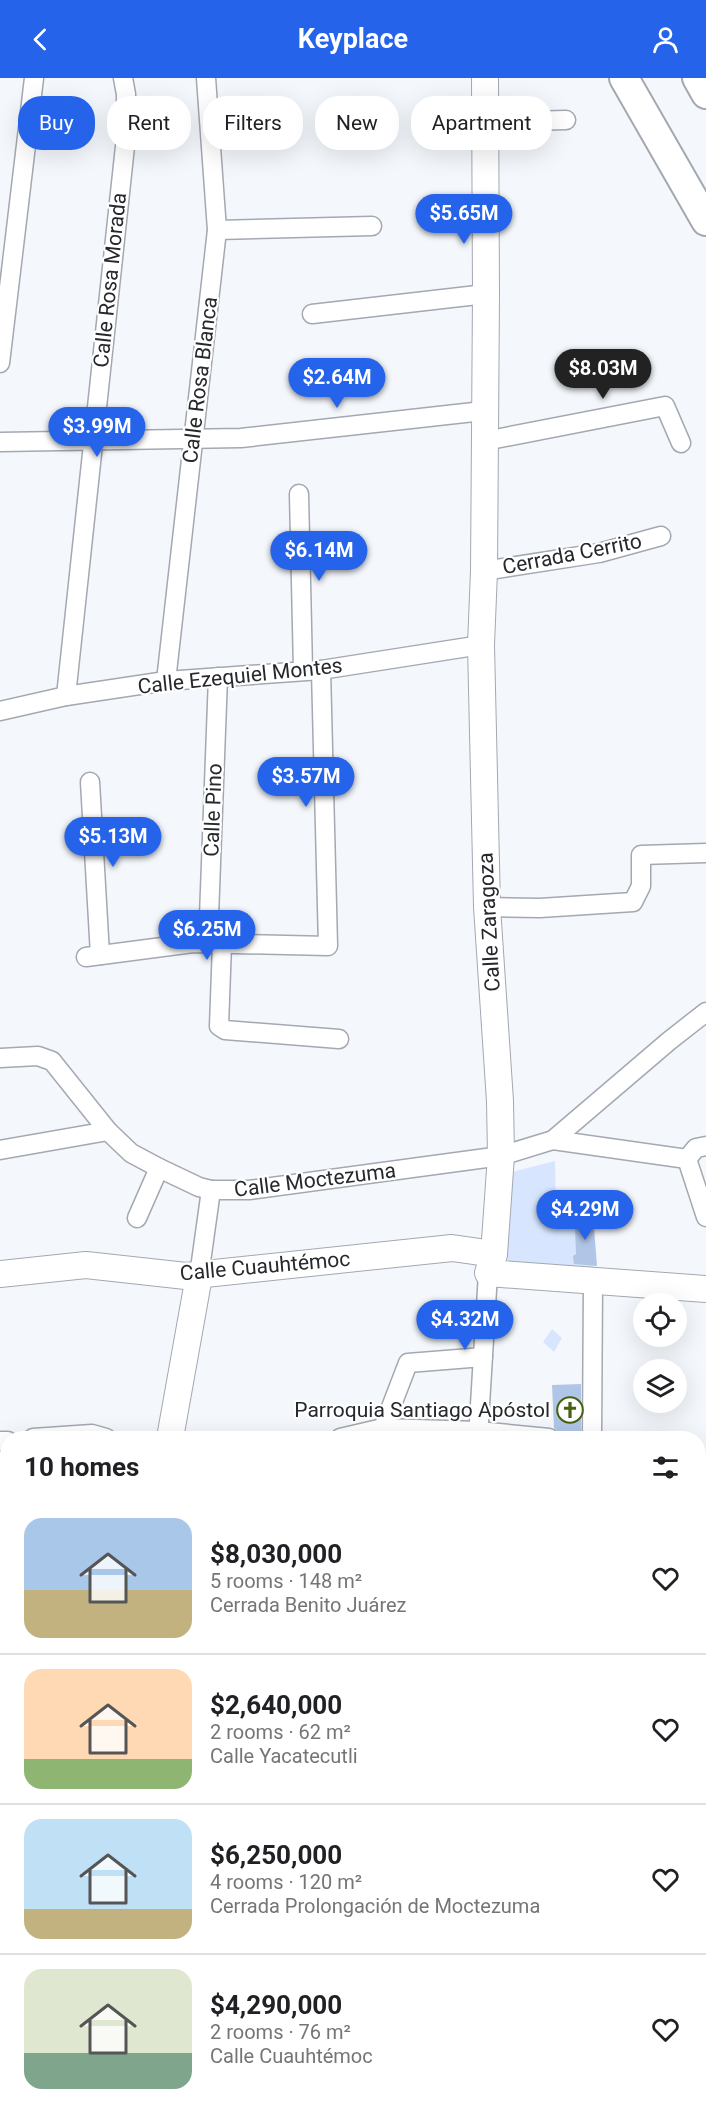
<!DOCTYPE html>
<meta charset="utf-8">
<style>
body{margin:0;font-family:Roboto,sans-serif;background:#f6f6f6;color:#202124;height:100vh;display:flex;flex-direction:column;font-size:22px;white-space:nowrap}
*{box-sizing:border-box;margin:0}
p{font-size:20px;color:#757577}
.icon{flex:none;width:33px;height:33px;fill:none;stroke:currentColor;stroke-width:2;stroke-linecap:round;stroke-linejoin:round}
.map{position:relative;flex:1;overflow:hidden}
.panel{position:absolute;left:0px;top:1353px;width:706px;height:684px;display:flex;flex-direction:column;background:#fff;border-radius:24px 24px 0 0;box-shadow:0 6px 24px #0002}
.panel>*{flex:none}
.hud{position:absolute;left:18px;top:18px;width:670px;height:54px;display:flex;gap:12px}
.tools{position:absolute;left:633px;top:1215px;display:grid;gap:12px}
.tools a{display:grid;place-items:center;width:54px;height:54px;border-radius:50%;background:#fff;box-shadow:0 6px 24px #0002;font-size:30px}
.price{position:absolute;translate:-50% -51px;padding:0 14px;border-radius:21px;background:#2563eb;color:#fff;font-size:20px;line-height:39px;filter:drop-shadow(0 2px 3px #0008)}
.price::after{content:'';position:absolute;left:50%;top:36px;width:18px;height:14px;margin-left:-9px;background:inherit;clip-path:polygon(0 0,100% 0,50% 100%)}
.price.selected{background:#222;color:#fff}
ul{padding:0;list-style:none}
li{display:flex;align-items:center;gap:18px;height:150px;padding:0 24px}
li+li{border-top:2px solid #e0e0e0}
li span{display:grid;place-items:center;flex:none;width:168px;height:120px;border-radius:18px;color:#555}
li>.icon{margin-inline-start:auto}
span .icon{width:72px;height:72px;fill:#fffc;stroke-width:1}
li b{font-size:26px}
h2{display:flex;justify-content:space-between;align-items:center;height:72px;padding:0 24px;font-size:26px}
.tag{padding:0 21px;border-radius:24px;background:#fff;box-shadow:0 6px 24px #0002;font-size:21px;line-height:54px}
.tag.selected{background:#2563eb;color:#fff}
header{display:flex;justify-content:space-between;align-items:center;height:78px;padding:0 24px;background:#2563eb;color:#fff;font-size:27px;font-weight:700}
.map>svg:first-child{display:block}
</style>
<header><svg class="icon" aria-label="back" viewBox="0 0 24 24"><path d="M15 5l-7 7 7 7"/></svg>Keyplace<svg class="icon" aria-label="person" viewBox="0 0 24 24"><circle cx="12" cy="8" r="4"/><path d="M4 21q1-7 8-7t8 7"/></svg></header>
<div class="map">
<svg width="706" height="2037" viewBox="0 0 706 2037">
<rect width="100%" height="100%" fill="#f4f8fd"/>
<g fill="#d7e6fe">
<polygon points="555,1083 556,1140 592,1138 594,1197 510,1188 508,1181 508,1095"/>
<polygon points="552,1251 562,1260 554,1274 543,1264"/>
</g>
<g fill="#b1c5e6">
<polygon points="593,1137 597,1188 574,1186 573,1178 576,1176 575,1150 573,1148 571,1138"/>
<polygon points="581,1306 581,1358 560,1359 559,1355 554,1350 552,1307"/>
</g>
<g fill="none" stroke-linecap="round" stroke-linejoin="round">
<g stroke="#a3a8b1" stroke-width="21">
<g id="street">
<polyline points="487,44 566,42"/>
<polyline points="217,152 372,148"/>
<polyline points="312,236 486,216"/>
<polyline points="0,285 34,0"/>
<polyline points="485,363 665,328 681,365"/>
<polyline points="0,364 241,360 483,333"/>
<polyline points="299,416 303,592"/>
<polyline points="484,493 599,475 661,458"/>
<polyline points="166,603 217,152 206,0"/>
<polyline points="66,618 126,59 126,16 123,0"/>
<polyline points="0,633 66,618 166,603 321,592 481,567"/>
<polyline points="90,704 100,877"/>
<polyline points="487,829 540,830 633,824 641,808 641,777 706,775"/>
<polyline points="208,865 218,599"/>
<polyline points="222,866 219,948 225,952 339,961"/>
<polyline points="86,879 193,865 328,868 321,592"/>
<polyline points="0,980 38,978 52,983 108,1053 131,1075 159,1090 199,1109 211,1112 249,1112 501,1078 553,1062 669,963 706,934"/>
<polyline points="553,1062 687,1081 696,1070 706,1068"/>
<polyline points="0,1072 108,1053"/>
<polyline points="687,1081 706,1139"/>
<polyline points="137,1140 159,1090"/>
<polyline points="199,1198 211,1112"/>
<polyline points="383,1350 408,1285 483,1279"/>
<polyline points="33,1360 92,1356 106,1360"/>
<polyline points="340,1360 383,1350 478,1353 549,1360"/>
<polyline points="478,1360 488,1195"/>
<polyline points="592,1360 593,1204"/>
<polyline points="0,1363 8,1363"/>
<polyline points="699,1542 706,1542"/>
<polyline points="699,1778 706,1816"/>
<polyline points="652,2030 653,2037"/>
<polyline points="217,2037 218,2030"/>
<polyline points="313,2037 314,2030"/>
</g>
</g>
<g stroke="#a3a8b1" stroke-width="28">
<g id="secondary">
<polyline points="485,0 486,216 484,493 481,567 487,829 500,1023 501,1078 494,1176 488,1195 706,1211"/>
<polyline points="0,1196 86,1187 186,1198 452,1170 494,1176"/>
<polyline points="170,1360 199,1198"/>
<polyline points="0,1488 8,1486"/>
<polyline points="0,1739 8,1739"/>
<polyline points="25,2037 25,2030"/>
</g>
</g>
<g stroke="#a3a8b1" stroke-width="32">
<g id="primary">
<polyline points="624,0 706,143"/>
<polyline points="697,0 706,16"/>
</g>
</g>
<use href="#street" stroke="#fff" stroke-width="18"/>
<use href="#secondary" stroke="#fff" stroke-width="26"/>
<use href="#primary" stroke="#fff" stroke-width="28"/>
</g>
<defs>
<g id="church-ring" transform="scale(1.35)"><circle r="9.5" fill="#fff" stroke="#456112" stroke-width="1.5"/><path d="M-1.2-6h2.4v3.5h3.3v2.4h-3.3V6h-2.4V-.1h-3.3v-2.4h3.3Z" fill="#456112"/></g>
</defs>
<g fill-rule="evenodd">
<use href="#church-ring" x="570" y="1332"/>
</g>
<g text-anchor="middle" stroke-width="4.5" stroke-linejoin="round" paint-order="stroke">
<g font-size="21" fill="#26282c" stroke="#fff">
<text transform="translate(110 202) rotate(-84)" y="7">Calle Rosa Morada</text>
<text transform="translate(200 302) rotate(-83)" y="7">Calle Rosa Blanca</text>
<text transform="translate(572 476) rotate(-11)" y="7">Cerrada Cerrito</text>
<text transform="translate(240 598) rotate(-6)" y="7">Calle Ezequiel Montes</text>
<text transform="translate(213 732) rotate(-88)" y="7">Calle Pino</text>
<text transform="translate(489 844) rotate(-93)" y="7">Calle Zaragoza</text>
<text transform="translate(315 1102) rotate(-7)" y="7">Calle Moctezuma</text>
<text transform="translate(265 1188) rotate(-5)" y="7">Calle Cuauhtémoc</text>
</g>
<g font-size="21" fill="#26282c" stroke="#fff" text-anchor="end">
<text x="550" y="1339">Parroquia Santiago Apóstol</text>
</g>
</g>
</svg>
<div class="tools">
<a><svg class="icon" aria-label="locate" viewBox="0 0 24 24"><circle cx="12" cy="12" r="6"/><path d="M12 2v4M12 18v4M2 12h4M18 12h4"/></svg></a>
<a><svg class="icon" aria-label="layers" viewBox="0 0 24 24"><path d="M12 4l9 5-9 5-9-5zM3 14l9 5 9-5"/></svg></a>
</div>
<b class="price" style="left:464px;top:167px">$5.65M</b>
<b class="price selected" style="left:603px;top:322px">$8.03M</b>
<b class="price" style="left:337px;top:331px">$2.64M</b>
<b class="price" style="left:97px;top:380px">$3.99M</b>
<b class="price" style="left:319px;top:504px">$6.14M</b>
<b class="price" style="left:306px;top:730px">$3.57M</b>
<b class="price" style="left:113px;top:790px">$5.13M</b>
<b class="price" style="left:207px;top:883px">$6.25M</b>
<b class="price" style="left:585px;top:1163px">$4.29M</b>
<b class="price" style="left:465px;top:1273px">$4.32M</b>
<div class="hud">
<a class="tag selected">Buy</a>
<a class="tag">Rent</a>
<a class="tag">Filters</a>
<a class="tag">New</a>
<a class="tag">Apartment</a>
</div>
<section class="panel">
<h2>10 homes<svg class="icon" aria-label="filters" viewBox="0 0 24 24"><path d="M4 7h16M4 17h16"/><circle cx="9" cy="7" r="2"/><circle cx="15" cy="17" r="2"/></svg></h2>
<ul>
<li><span style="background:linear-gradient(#a9c7e8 60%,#c2b280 0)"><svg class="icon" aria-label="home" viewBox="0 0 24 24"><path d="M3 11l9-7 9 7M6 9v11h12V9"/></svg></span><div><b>$8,030,000</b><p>5 rooms · 148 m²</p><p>Cerrada Benito Juárez</p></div><svg class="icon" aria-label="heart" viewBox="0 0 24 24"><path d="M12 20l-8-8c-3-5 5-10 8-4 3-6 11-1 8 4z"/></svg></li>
<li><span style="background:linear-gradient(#ffd9b3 75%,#8fb573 0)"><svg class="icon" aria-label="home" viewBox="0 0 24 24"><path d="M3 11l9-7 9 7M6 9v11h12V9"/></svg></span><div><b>$2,640,000</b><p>2 rooms · 62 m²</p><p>Calle Yacatecutli</p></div><svg class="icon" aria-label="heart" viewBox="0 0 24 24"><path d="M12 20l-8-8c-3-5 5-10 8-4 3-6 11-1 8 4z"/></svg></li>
<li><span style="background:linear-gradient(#bfe0f5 75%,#c2b280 0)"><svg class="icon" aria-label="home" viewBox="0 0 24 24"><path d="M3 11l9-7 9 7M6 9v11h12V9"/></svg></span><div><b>$6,250,000</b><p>4 rooms · 120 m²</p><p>Cerrada Prolongación de Moctezuma</p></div><svg class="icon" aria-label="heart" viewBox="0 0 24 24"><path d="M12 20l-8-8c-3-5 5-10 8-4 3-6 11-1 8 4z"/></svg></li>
<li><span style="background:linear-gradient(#dfe7d0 70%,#7fa58c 0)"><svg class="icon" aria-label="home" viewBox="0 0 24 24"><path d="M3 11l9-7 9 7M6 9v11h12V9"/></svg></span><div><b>$4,290,000</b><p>2 rooms · 76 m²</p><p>Calle Cuauhtémoc</p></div><svg class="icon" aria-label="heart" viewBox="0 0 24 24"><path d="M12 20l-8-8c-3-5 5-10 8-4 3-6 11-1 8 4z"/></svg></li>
</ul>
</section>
</div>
